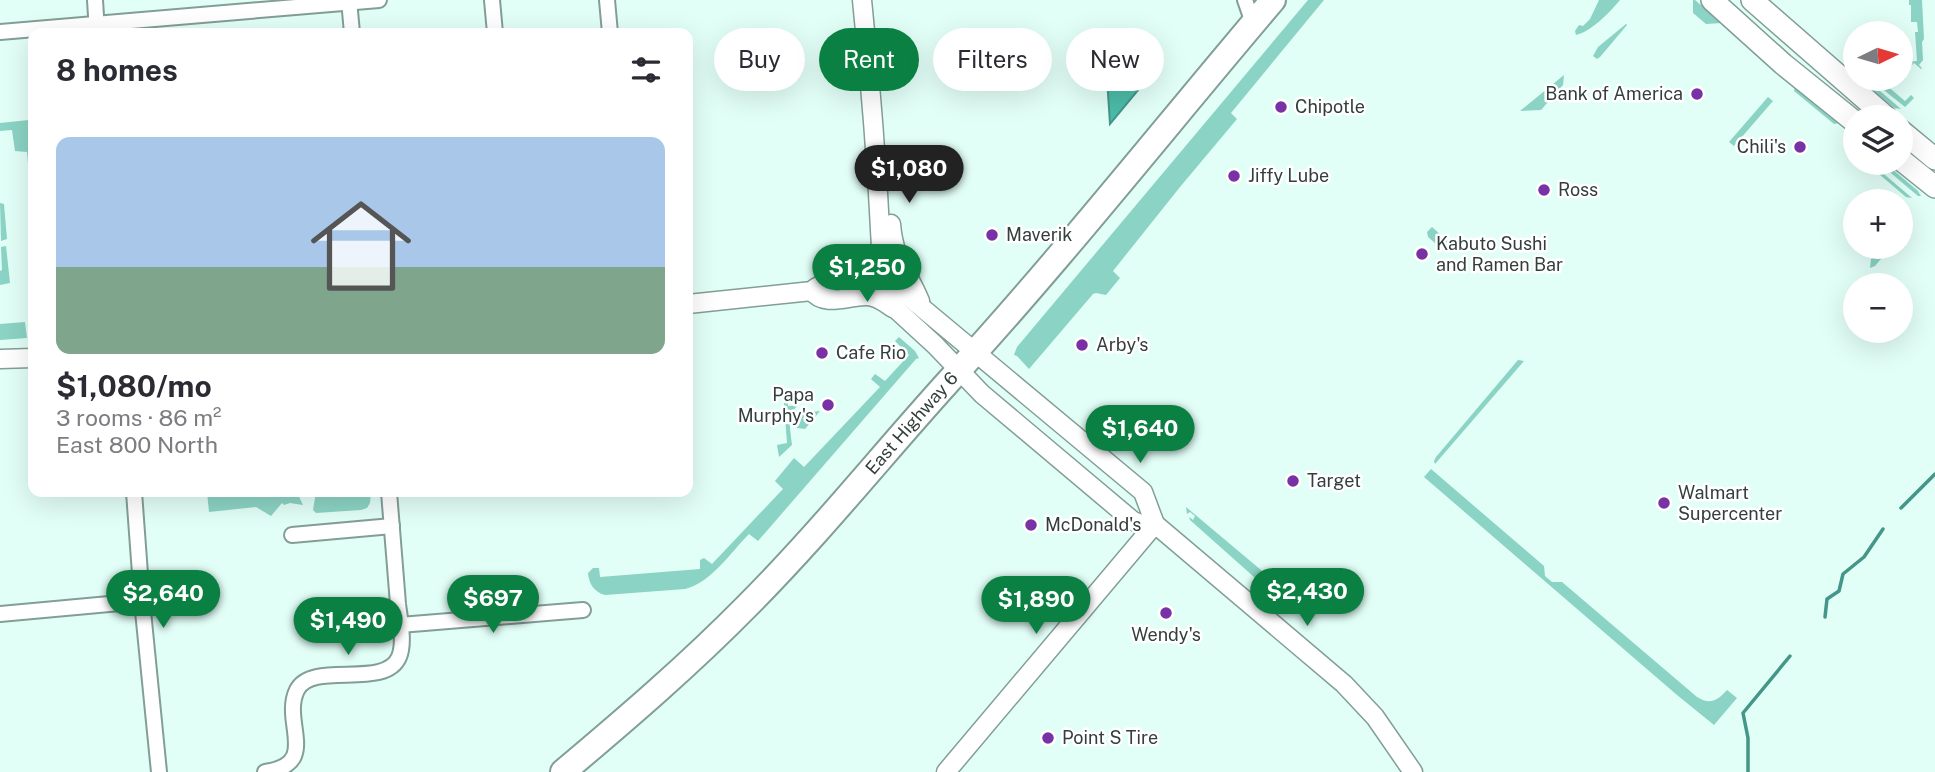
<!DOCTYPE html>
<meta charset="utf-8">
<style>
body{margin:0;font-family:"Public Sans",sans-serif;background:#f7f7f7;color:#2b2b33;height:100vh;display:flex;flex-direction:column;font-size:26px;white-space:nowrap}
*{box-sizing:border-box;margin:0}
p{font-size:23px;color:#7c7c81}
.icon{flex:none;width:38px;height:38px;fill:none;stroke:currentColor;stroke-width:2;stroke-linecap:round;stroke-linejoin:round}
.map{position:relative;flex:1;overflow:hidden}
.details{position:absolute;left:28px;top:28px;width:665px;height:469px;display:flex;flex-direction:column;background:#fff;border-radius:14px;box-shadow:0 7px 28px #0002}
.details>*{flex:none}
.hud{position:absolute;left:714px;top:28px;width:665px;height:63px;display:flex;gap:14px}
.needle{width:46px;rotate:85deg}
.buttons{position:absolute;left:1843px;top:21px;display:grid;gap:14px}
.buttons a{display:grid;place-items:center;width:70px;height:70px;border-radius:50%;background:#fff;box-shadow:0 7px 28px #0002;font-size:35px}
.price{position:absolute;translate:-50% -60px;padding:0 16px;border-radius:24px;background:#0b8043;color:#fff;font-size:23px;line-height:46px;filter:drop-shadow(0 2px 4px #0008)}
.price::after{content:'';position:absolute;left:50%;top:42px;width:21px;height:16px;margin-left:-10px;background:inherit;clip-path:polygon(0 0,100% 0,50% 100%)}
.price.on{background:#222;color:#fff}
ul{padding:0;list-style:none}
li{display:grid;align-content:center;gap:14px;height:371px;padding:0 28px}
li+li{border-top:2px solid #e1e1e2}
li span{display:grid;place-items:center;height:217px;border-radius:14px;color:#555}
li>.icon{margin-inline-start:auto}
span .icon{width:126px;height:126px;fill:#fffc;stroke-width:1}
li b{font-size:30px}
h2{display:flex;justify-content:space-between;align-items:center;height:84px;padding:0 28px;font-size:30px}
.chip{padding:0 24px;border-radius:32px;background:#fff;box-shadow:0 7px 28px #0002;font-size:24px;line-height:63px}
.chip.on{background:#0b8043;color:#fff}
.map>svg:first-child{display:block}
</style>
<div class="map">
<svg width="1935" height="772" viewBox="0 0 1935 772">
<rect width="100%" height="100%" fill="#e1fef7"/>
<g fill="#8bd3c4">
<polygon points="1308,0 1324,0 1231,113 1237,119 1180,187 1113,271 1120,278 1106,295 1096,293 1093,294 1029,369 1017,356 1014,355 1017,347"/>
<path d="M1599 0H1620C1609 13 1592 31 1576 35L1575 31 1579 25 1583 26 1590 19Z"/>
<polygon points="1693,0 1695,0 1722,23 1706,24 1693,13"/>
<polygon points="1909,0 1922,0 1924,39 1922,42 1923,60 1919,65 1922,68 1921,69 1914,63 1907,70 1901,65 1901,62 1917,61 1915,32 1918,32 1917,22 1911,22 1911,5 1909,5"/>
<polygon points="1626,24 1627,25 1600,57 1597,59 1593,56 1598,47"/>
<polygon points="1564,75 1563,85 1541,110 1520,111"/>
<polygon points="1859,79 1866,79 1901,109 1894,108"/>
<polygon points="1870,79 1879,79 1905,101 1911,95 1914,98 1905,107"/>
<polygon points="1795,85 1839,123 1834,124 1794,91"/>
<polygon points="1768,97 1773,101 1734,146 1729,142"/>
<polygon points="29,120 33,165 33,224 27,152 15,151 12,130 0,131 0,123"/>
<polygon points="1866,163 1871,163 1912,198 1906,197"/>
<polygon points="1879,163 1885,163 1918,191 1921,196 1918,196"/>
<polygon points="0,203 4,204 7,239 1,241"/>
<polygon points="1432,227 1451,244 1448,248 1442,249 1428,237 1427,232"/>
<polygon points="6,246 10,283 0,285 0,271 2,270 1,247"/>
<polygon points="1881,247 1891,247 1875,266 1870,268 1871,259"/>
<polygon points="25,322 27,338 0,340 0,324"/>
<path d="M899 337 915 351 919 358 916 359 758 541 749 534C730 553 712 582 685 589L605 595C594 592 589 584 588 573L593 568H599L600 577 700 569V560L704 558 712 564 783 489 775 481 794 458 804 467 880 387 871 379 875 374 885 381 909 355 895 341Z"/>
<polygon points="1518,360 1524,361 1435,464 1434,461 1436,457"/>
<path d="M788 400V406L799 405C785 414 791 431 792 445L779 457 777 445 787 443 784 403Z"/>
<polygon points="820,411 805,429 797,428 797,417 800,413"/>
<path d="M1431 469 1544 566 1545 576 1552 582H1562L1697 697C1710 705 1717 701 1727 690L1737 698 1714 725 1677 695 1424 477Z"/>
<polygon points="207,492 297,492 303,505 290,503 284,505 282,503 271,516 256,507 209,512"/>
<polygon points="316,492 371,492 370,503 367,508 361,510 316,513 313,510"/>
<polygon points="1186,507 1286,591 1285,597 1281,601 1190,520 1189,517 1193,520 1195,516 1190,512 1187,514"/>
</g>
<polygon fill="#4bbca8" stroke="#449688" stroke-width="2" points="1159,59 1159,65 1110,124 1106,63"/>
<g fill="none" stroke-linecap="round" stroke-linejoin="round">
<g stroke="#449688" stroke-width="3.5">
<polyline points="1901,508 1935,474"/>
<polyline points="1825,617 1827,599 1839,591 1843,574 1864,557 1883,529"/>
<polyline points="1748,772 1748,738 1743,713 1790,656"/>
</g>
<g stroke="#829e97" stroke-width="18">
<g id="minor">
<polyline points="95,0 97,32"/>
<polyline points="349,0 352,33"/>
<polyline points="492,0 495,33"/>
<polyline points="607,0 610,33"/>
<polyline points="1245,0 1253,23"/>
<polyline points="0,32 379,0"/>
<polyline points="134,492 142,601 159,772"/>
<polyline points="292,535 392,526"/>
<polyline points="0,614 142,601"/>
<polyline points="400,625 583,610"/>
<path d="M265 772C321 764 281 722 297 690 312 660 385 690 399 657 405 643 400 620 398 604 395 567 392 529 389 492"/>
</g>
</g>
<g stroke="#829e97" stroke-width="21">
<g id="tertiary">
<path d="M862 0C872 96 879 193 883 290L886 300 935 345 982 394 1133 521 1144 525 1155 524"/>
<path d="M891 224C894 260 907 270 920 301"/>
<path d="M812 291C824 308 850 295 867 296 877 296 885 303 893 308"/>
<path d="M688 304 812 291C821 279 868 277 883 281 890 283 897 288 903 292L1143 492 1155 524 1344 684 1375 717 1413 772"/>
<polyline points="0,359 33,358"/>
<polyline points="946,772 1155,524"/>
</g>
</g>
<g stroke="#829e97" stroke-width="24">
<g id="secondary">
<polyline points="1712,0 1783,64 1855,122"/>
<polyline points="1752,0 1886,117"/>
<polyline points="1900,130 1935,159"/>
<polyline points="1900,159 1935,187"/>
</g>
</g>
<g stroke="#829e97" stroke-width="28">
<g id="trunk">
<path id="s1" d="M563 772C626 719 689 665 747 606 818 535 881 456 948 382 1061 259 1165 127 1273 0"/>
</g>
</g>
<use href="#minor" stroke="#fff" stroke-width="14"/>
<use href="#tertiary" stroke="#fff" stroke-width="18"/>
<use href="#secondary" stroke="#fff" stroke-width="21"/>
<use href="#trunk" stroke="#fff" stroke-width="24"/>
</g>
<g fill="#7932a6" stroke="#fff" stroke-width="2.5">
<circle cx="1697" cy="94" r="7"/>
<circle cx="1281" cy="107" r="7"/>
<circle cx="1800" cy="147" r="7"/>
<circle cx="1234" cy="176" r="7"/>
<circle cx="1544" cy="190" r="7"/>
<circle cx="992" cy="235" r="7"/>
<circle cx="1422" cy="254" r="7"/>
<circle cx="1082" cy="345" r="7"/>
<circle cx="822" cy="353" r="7"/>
<circle cx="828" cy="405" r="7"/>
<circle cx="1293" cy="481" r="7"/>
<circle cx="1664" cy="503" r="7"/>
<circle cx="1031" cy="525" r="7"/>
<circle cx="1166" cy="613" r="7"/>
<circle cx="1048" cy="738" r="7"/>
</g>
<g text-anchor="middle" stroke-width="5" stroke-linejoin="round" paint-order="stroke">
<g font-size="18" fill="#333f3c" stroke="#fff" text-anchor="start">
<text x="1683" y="100" text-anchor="end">Bank of America</text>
<text x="1295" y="113">Chipotle</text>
<text x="1786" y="153" text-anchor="end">Chili's</text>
<text x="1248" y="182">Jiffy Lube</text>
<text x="1558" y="196">Ross</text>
<text x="1006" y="241">Maverik</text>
<text x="1436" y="250">Kabuto Sushi<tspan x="1436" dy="21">and Ramen Bar</tspan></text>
<text x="1096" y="351">Arby's</text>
<text x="836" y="359">Cafe Rio</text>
<text x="814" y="401" text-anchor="end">Papa<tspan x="814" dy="21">Murphy's</tspan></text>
<text x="1307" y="487">Target</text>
<text x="1678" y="499">Walmart<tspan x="1678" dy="21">Supercenter</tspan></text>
<text x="1045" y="531">McDonald's</text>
<text x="1166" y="641" text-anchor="middle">Wendy's</text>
<text x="1062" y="744">Point S Tire</text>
</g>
<g font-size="18" fill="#333f3c" stroke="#fff">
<text dy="6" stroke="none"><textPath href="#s1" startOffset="494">East Highway 6</textPath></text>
</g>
</g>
</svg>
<div class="buttons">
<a><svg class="needle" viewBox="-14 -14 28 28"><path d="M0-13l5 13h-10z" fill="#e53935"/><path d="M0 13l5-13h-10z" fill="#7c7c81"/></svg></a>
<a><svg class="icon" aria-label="layers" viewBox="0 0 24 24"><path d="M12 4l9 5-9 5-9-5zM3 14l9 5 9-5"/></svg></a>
<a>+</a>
<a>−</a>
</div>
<b class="price on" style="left:909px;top:205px">$1,080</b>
<b class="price" style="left:867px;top:304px">$1,250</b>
<b class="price" style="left:1140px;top:465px">$1,640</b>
<b class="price" style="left:1307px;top:628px">$2,430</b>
<b class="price" style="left:163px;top:630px">$2,640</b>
<b class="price" style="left:493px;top:635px">$697</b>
<b class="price" style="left:1036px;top:636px">$1,890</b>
<b class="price" style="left:348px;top:657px">$1,490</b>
<div class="hud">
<a class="chip">Buy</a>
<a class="chip on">Rent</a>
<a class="chip">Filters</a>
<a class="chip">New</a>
</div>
<section class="details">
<h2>8 homes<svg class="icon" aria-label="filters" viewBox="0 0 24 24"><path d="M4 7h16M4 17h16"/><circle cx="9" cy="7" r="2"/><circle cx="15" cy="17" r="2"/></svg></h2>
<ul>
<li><span style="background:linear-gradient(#a9c7e8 60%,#7fa58c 0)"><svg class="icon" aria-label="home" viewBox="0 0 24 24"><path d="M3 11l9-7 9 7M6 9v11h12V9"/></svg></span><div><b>$1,080/mo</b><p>3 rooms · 86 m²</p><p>East 800 North</p></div></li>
</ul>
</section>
</div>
